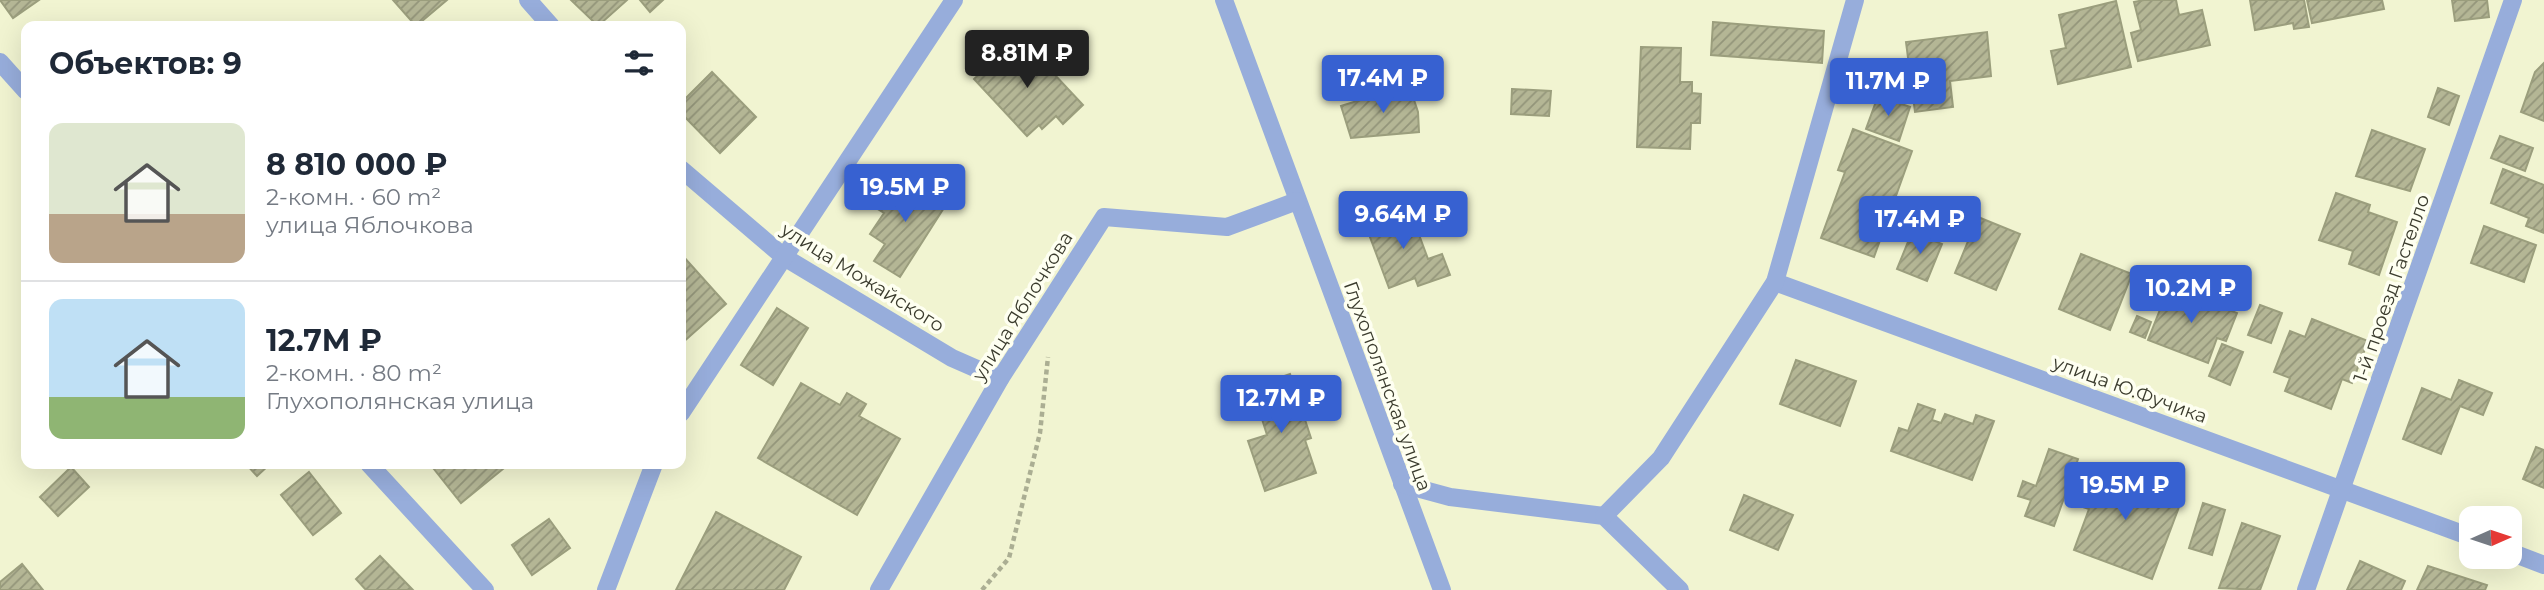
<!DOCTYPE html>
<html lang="ru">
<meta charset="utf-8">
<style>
body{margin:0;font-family:Montserrat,sans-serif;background:#f2f2f3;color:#1f2937;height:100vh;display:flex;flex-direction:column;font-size:26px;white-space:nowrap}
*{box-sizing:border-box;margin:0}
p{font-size:23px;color:#747a83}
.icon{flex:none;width:38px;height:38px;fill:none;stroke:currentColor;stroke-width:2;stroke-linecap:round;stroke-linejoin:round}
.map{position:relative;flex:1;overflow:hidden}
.sheet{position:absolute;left:21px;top:21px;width:665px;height:448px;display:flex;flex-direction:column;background:#fff;border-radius:14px;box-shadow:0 7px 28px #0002}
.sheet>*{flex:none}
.needle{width:46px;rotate:87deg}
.controls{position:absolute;left:2459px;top:506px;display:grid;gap:14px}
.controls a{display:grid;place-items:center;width:63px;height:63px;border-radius:14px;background:#fff;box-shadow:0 7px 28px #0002;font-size:35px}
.price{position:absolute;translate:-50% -60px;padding:0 16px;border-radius:7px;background:#3761d1;color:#fff;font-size:23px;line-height:46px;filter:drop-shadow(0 2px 4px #0008)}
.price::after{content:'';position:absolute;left:50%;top:42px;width:21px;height:16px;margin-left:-10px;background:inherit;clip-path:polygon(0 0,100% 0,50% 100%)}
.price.selected{background:#222;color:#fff}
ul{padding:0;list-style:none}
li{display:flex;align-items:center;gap:21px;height:175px;padding:0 28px}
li+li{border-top:2px solid #e0e1e3}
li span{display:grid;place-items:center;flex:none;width:196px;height:140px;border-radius:14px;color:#555}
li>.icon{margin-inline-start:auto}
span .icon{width:84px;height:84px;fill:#fffc;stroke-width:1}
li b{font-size:30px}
h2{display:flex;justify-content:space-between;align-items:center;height:84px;padding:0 28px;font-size:30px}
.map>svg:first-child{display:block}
</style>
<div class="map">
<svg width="2544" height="590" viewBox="0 0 2544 590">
<defs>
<pattern id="building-hatch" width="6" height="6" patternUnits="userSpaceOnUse" patternTransform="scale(1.75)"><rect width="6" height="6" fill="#b4b695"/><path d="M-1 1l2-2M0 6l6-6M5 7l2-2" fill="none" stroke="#93957a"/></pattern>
</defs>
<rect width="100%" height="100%" fill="#f1f4d1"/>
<g fill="url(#building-hatch)" stroke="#9b9e7d" stroke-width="2">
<polygon points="0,0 39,0 13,18"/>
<polygon points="393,0 447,0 416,26"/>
<polygon points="571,0 627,0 598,26"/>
<polygon points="640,0 663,0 650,12"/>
<polygon points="2144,0 2176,0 2179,15 2202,10 2210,45 2138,61 2131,33 2141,30 2134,2"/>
<polygon points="2250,0 2304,0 2309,27 2294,29 2293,23 2255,30"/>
<polygon points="2307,0 2382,0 2384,9 2312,23"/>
<polygon points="2452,0 2487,0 2489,17 2455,21"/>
<polygon points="2116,1 2131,67 2058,84 2051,51 2066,48 2059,15"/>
<polygon points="1713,22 1824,31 1822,63 1711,55"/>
<polygon points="1987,32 1991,76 1950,81 1953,107 1915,112 1906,42"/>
<polygon points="1011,45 1018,52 1027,45 1083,105 1063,124 1056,116 1042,129 1039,125 1027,136 974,79"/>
<polygon points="1641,47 1681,48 1680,82 1692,82 1692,93 1701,94 1700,123 1691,123 1690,149 1637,147"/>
<polygon points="2544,63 2544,121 2521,112 2535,72"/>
<polygon points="712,72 756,117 720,153 681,113 681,103"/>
<polygon points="1409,85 1418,112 1419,132 1351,138 1341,106"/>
<polygon points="2438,88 2459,96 2449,125 2428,117"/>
<polygon points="1512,89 1551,91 1549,116 1511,114"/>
<polygon points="1878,96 1910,107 1899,141 1866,129"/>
<polygon points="1853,129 1912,151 1874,257 1821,238 1845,172 1838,170"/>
<polygon points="2372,130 2425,149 2410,191 2356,176"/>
<polygon points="2500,136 2533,148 2525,171 2491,158"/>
<polygon points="2503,169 2544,185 2544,233 2526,226 2529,218 2491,203"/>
<polygon points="907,177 947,203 900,277 874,261 885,244 870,234 884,213 876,208 886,193 894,198"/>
<polygon points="2336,193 2370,205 2368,212 2397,222 2379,275 2349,264 2353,251 2319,240"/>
<polygon points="1401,207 1411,235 1418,232 1428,259 1442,254 1450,275 1418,286 1415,278 1389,288 1364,221"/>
<polygon points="1978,217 2020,234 1996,290 1955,273"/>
<polygon points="2484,226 2536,245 2524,282 2471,263"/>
<polygon points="1912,232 1942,244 1927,281 1897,269"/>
<polygon points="2081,254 2132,274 2110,330 2059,309"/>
<polygon points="682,255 726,304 681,344 681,256"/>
<polygon points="2169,287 2237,313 2226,341 2217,338 2208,363 2148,340"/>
<polygon points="2260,305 2282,313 2271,343 2248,335"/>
<polygon points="777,308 808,328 773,385 741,365"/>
<polygon points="2137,316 2151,322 2145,338 2130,332"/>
<polygon points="2312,319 2368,341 2352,383 2342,379 2331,409 2285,391 2290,378 2274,372 2290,331 2305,337"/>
<polygon points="2222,344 2243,352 2230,385 2209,376"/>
<polygon points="1796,360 1856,381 1840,426 1780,404"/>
<polygon points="1290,374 1311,438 1305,440 1316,473 1265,491 1248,441 1267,435 1252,387"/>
<polygon points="2459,380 2492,393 2483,415 2460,406 2441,454 2403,439 2422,388 2451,400"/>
<polygon points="801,383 840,405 847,393 866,404 859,416 900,439 857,515 758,458"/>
<polygon points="1918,404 1935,410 1932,420 1941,423 1945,414 1973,424 1976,415 1994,421 1972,480 1891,451 1899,428 1908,431"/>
<polygon points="2536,447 2544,450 2544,488 2523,479"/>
<polygon points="2049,449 2078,459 2054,526 2025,516 2031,500 2018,496 2023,481 2036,486"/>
<polygon points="246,464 270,464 257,476"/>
<polygon points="430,464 509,464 461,503"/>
<polygon points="2091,466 2182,499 2152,579 2074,550 2089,509 2077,505"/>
<polygon points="71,467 89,487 58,516 40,497"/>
<polygon points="309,472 341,513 313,535 281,495"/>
<polygon points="1744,495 1793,515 1778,550 1730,530"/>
<polygon points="2203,503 2225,510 2212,555 2189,548"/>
<polygon points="716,512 801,557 784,590 676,590"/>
<polygon points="549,519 570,548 532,575 512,545"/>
<polygon points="2242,523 2280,536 2260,590 2219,588"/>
<polygon points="380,556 413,590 366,590 356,579"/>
<polygon points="2360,561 2405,581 2401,590 2347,590"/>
<polygon points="22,564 43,590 0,590 0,582"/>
<polygon points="2428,566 2487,585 2485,590 2417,590"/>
</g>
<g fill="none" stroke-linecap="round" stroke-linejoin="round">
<polyline stroke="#abae93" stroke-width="4.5" stroke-dasharray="5 3.5" stroke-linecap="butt" points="982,590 1009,558 1040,433 1048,357"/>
<g stroke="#97addb" stroke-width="18">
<polyline points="528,0 551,26"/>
<polyline points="1224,0 1442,590"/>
<polyline points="0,62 26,91"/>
<polyline points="681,169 784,257 952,358 1000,379"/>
<polyline points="1775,282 2471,537"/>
<polyline points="681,413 954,0"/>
<polyline points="369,464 485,590"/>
<polyline points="1402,484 1450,497 1604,516 1680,590"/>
<polyline points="1604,516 1661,458 1775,282 1855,0"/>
<polyline points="2510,552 2544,565"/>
<polyline points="606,590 654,464"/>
<polyline points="879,590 1000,379 1104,217 1227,227 1297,201"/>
<polyline points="2306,590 2513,0"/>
</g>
</g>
<g text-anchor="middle" stroke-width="7" stroke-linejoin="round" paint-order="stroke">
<g font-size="19" fill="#3a3b2d" stroke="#fefff1">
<text transform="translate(863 277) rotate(32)" y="7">улица Можайского</text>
<text transform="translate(2391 288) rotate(-71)" y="7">1-й проезд Гастелло</text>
<text transform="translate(1022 306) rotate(-58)" y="7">улица Яблочкова</text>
<text transform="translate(1388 386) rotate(70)" y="7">Глухополянская улица</text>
<text transform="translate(2130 389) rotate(20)" y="7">улица Ю.Фучика</text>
</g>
</g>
</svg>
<div class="controls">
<a><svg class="needle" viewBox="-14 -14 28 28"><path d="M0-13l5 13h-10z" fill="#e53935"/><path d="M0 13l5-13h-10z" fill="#747a83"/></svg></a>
</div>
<b class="price selected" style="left:1027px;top:90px">8.81M ₽</b>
<b class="price" style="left:1383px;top:115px">17.4M ₽</b>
<b class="price" style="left:1888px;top:118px">11.7M ₽</b>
<b class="price" style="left:905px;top:224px">19.5M ₽</b>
<b class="price" style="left:1403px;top:251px">9.64M ₽</b>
<b class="price" style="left:1920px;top:256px">17.4M ₽</b>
<b class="price" style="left:2191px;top:325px">10.2M ₽</b>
<b class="price" style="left:1281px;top:435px">12.7M ₽</b>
<b class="price" style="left:2125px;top:522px">19.5M ₽</b>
<section class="sheet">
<h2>Объектов: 9<svg class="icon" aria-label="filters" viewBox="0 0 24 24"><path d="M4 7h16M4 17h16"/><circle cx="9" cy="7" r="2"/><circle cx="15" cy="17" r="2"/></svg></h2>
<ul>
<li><span style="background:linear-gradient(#dfe7d0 65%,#b9a48a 0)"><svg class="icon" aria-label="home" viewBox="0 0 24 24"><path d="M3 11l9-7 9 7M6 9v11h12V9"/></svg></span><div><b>8 810 000 ₽</b><p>2-комн. · 60 m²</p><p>улица Яблочкова</p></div></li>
<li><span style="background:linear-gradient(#bfe0f5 70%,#8fb573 0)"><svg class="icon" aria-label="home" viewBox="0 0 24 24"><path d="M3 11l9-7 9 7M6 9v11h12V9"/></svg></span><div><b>12.7M ₽</b><p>2-комн. · 80 m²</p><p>Глухополянская улица</p></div></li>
</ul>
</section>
</div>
